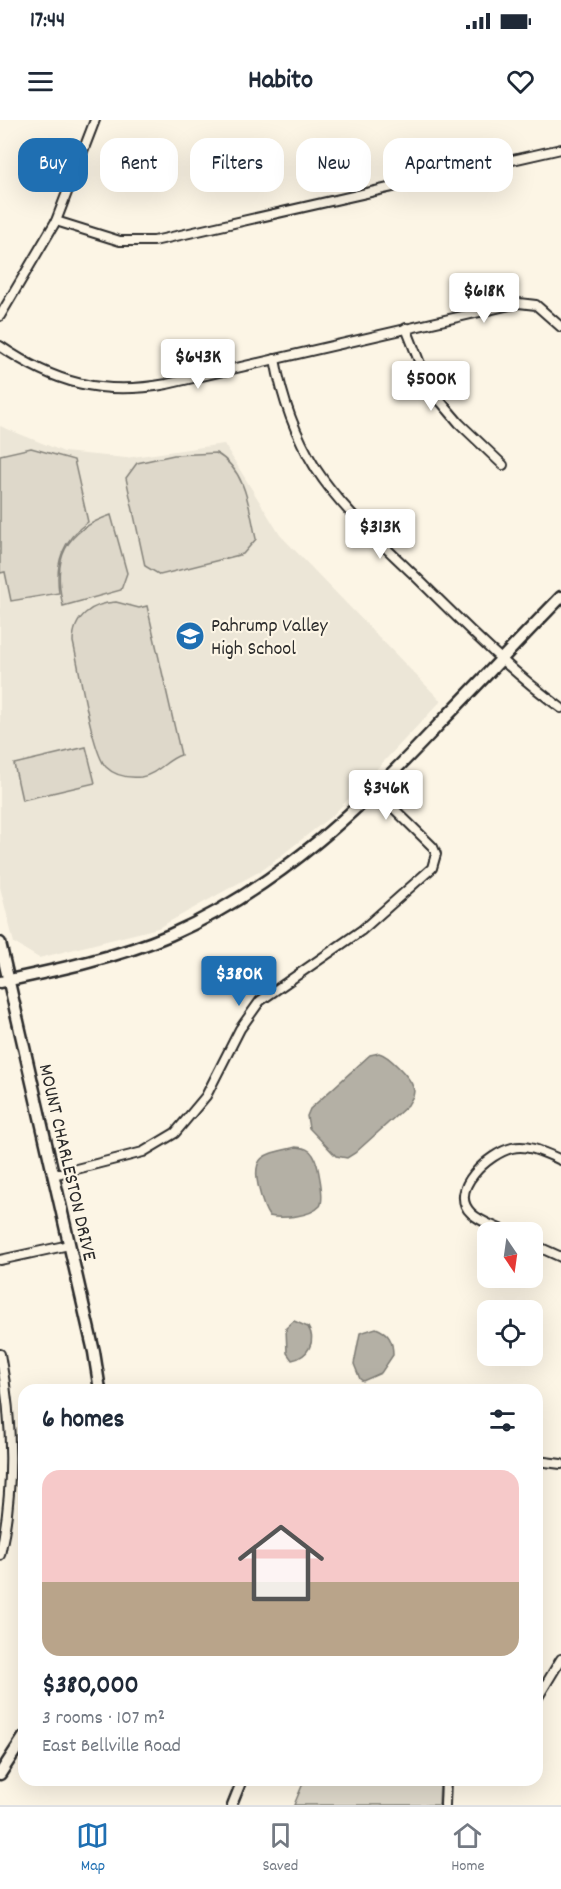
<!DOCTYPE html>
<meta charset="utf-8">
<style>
body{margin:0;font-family:Dekko,sans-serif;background:#f6f6f7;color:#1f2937;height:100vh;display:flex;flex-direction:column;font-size:22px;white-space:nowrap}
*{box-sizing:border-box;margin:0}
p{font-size:20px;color:#747a83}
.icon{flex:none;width:33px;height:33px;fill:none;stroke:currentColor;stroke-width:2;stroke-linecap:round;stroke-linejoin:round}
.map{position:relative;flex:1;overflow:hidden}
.panel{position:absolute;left:18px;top:1264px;width:525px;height:402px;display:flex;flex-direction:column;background:#fff;border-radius:18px;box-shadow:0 6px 24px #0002}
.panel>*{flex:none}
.hud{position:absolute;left:18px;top:18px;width:525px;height:54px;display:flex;gap:12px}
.needle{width:39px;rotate:167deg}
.fabs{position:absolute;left:477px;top:1102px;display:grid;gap:12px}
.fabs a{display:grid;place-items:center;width:66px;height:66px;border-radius:12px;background:#fff;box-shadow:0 6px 24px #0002;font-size:30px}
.price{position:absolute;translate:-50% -51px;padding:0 14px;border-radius:6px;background:#fff;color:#222;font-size:20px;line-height:39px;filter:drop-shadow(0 2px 3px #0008)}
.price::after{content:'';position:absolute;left:50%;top:36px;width:18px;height:14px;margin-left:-9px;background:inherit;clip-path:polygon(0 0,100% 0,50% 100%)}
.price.on{background:#1f6fb2;color:#fff}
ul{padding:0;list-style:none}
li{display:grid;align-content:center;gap:12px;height:318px;padding:0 24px}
li span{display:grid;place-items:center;height:186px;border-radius:18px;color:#555}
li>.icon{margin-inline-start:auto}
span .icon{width:108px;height:108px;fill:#fffc;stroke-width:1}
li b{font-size:26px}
h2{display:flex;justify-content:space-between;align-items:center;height:72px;padding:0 24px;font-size:26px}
.tag{padding:0 21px;border-radius:18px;background:#fff;box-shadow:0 6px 24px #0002;font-size:21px;line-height:54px}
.tag.on{background:#1f6fb2;color:#fff}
.status{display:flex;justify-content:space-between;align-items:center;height:42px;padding:0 30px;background:#fff;direction:ltr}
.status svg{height:16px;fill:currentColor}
header{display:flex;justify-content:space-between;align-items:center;height:78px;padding:0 24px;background:#fff;font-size:27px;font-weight:700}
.tabs{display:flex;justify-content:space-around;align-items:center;height:84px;border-top:2px solid #e0e1e3;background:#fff;font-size:16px;color:#747a83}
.tabs a{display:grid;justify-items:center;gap:3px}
.tabs .on{color:#1f6fb2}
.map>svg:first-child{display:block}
</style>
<div class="status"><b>17:44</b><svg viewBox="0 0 49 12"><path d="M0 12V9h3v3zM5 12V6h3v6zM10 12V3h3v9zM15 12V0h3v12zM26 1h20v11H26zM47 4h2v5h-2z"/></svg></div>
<header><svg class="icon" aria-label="menu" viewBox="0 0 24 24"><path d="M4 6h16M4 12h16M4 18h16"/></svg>Habito<svg class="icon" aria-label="heart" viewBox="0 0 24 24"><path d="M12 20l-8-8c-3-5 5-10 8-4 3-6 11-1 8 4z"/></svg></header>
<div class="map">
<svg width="561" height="1685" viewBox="0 0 561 1685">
<rect width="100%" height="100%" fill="#fcf5e5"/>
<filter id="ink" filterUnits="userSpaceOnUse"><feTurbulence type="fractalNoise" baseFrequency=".0167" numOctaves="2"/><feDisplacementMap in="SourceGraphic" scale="12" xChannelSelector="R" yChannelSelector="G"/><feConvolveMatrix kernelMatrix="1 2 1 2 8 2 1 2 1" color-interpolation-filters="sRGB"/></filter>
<g filter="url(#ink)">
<polygon fill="#ece6d7" points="0,306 64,332 126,338 224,324 280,415 441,581 334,694 264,749 158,808 39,838 14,823 0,767"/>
<g fill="#ded8ca" stroke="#84827a" stroke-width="1.5">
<path d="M31 328 74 340 88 402C62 420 55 443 59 473L11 481 5 452 0 453V335Z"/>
<path d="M216 333C246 350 249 387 256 419L243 434 160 455 145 446 126 358 137 343 174 335Z"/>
<path d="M111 395 127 453 121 470 63 486C52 439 64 411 111 395Z"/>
<path d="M116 482 139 488 147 486 181 635C167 639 158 654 141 657 129 658 115 656 106 647 92 633 79 546 73 522 73 497 92 483 116 482Z"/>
<polygon points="86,627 95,663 22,680 14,644"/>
<polygon points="304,1661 440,1661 439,1685 294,1685"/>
</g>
<g fill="#b4b0a5" stroke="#7d7b74" stroke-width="1.5">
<path d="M379 933C388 935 410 957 413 967 416 974 411 979 408 985L355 1033 347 1038 336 1036 309 1008 307 996 310 989 370 935Z"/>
<path d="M296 1027C303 1028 309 1028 313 1035 318 1042 325 1079 320 1086 310 1097 282 1099 269 1096 262 1086 261 1076 258 1065 251 1032 270 1034 296 1027Z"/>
<path d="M294 1201 308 1207C317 1221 308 1237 292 1240L287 1233 286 1208Z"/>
<path d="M376 1208C389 1213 393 1221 393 1235L381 1253 363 1261 360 1259 354 1244 360 1213Z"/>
</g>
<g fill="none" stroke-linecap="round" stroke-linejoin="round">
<g stroke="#2b2b2b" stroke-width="12">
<g id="street">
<polyline points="56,101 120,121 154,121 561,29"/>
<polyline points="0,196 56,101 95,0"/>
<polyline points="406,208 430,269 459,303 503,345"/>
<path d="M0 226C54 263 102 276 167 264L519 183 536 185 561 207"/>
<path d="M275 239C282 279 295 315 316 349 342 389 379 421 412 453 460 500 507 549 561 588"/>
<polyline points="53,1055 143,1032 175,1013 206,976 240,909 260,881 362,810 432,748 436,734 433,727 376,671"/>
<path d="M508 1113C497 1107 480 1102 471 1093 447 1070 490 1033 512 1028 529 1024 545 1033 561 1040"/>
<polyline points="532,1124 561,1137"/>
<polyline points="0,1140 69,1125"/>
<path d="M0 1234C13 1302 15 1367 0 1435"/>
<polyline points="537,1341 561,1344"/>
<polyline points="537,1579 561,1539"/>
<polyline points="232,1685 242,1660"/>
<polyline points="445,1685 446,1660"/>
</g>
</g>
<g stroke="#2b2b2b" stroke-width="15">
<g id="secondary">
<polyline points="0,823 94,1232 100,1270"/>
<path d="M0 862C57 850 116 838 170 815 281 766 364 685 445 598 484 558 522 517 561 477"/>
<polyline points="0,1654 24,1617"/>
</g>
</g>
<use href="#street" stroke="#fcf5e5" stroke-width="8"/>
<use href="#secondary" stroke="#fcf5e5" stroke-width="10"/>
</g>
</g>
<defs>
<g id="school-disc" transform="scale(1.5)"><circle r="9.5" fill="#1f6fb2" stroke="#fcf5e5"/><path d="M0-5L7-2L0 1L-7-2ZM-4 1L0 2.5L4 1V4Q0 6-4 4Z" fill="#fff"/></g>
</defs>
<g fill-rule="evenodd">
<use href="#school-disc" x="190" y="516"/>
</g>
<g text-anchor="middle" stroke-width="4.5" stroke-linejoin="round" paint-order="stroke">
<g font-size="20" fill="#2b2b2b" stroke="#fcf5e5" text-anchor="start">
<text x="211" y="511">Pahrump Valley<tspan x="211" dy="23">High School</tspan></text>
</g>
<g font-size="20" fill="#2b2b2b" stroke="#fcf5e5">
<text transform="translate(69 1042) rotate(77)" y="7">MOUNT CHARLESTON DRIVE</text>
</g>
</g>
</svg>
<div class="fabs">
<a><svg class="needle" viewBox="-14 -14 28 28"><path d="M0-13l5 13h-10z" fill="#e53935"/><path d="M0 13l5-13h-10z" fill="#747a83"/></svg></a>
<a><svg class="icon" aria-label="locate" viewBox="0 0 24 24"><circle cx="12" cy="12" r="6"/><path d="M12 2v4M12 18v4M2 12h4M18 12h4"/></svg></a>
</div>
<b class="price" style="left:484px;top:204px">$618K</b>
<b class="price" style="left:198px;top:270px">$643K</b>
<b class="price" style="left:431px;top:292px">$500K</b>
<b class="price" style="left:380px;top:440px">$313K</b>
<b class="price" style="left:386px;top:701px">$346K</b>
<b class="price on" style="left:239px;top:887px">$380K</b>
<div class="hud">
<a class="tag on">Buy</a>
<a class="tag">Rent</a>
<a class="tag">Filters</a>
<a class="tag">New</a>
<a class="tag">Apartment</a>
</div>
<section class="panel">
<h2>6 homes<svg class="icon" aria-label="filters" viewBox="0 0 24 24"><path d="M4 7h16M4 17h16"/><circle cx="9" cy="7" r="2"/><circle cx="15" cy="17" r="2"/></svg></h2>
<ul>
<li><span style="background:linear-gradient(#f6c9c9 60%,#b9a48a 0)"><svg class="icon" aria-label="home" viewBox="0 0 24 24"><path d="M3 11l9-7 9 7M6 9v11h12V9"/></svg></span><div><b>$380,000</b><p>3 rooms · 107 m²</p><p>East Bellville Road</p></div></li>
</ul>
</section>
</div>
<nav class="tabs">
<a class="on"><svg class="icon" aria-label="map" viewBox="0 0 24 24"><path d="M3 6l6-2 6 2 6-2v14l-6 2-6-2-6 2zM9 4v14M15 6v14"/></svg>Map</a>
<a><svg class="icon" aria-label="saved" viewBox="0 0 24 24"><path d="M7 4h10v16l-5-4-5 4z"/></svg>Saved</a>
<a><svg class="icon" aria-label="home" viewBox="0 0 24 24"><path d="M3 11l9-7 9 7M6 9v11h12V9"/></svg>Home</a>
</nav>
